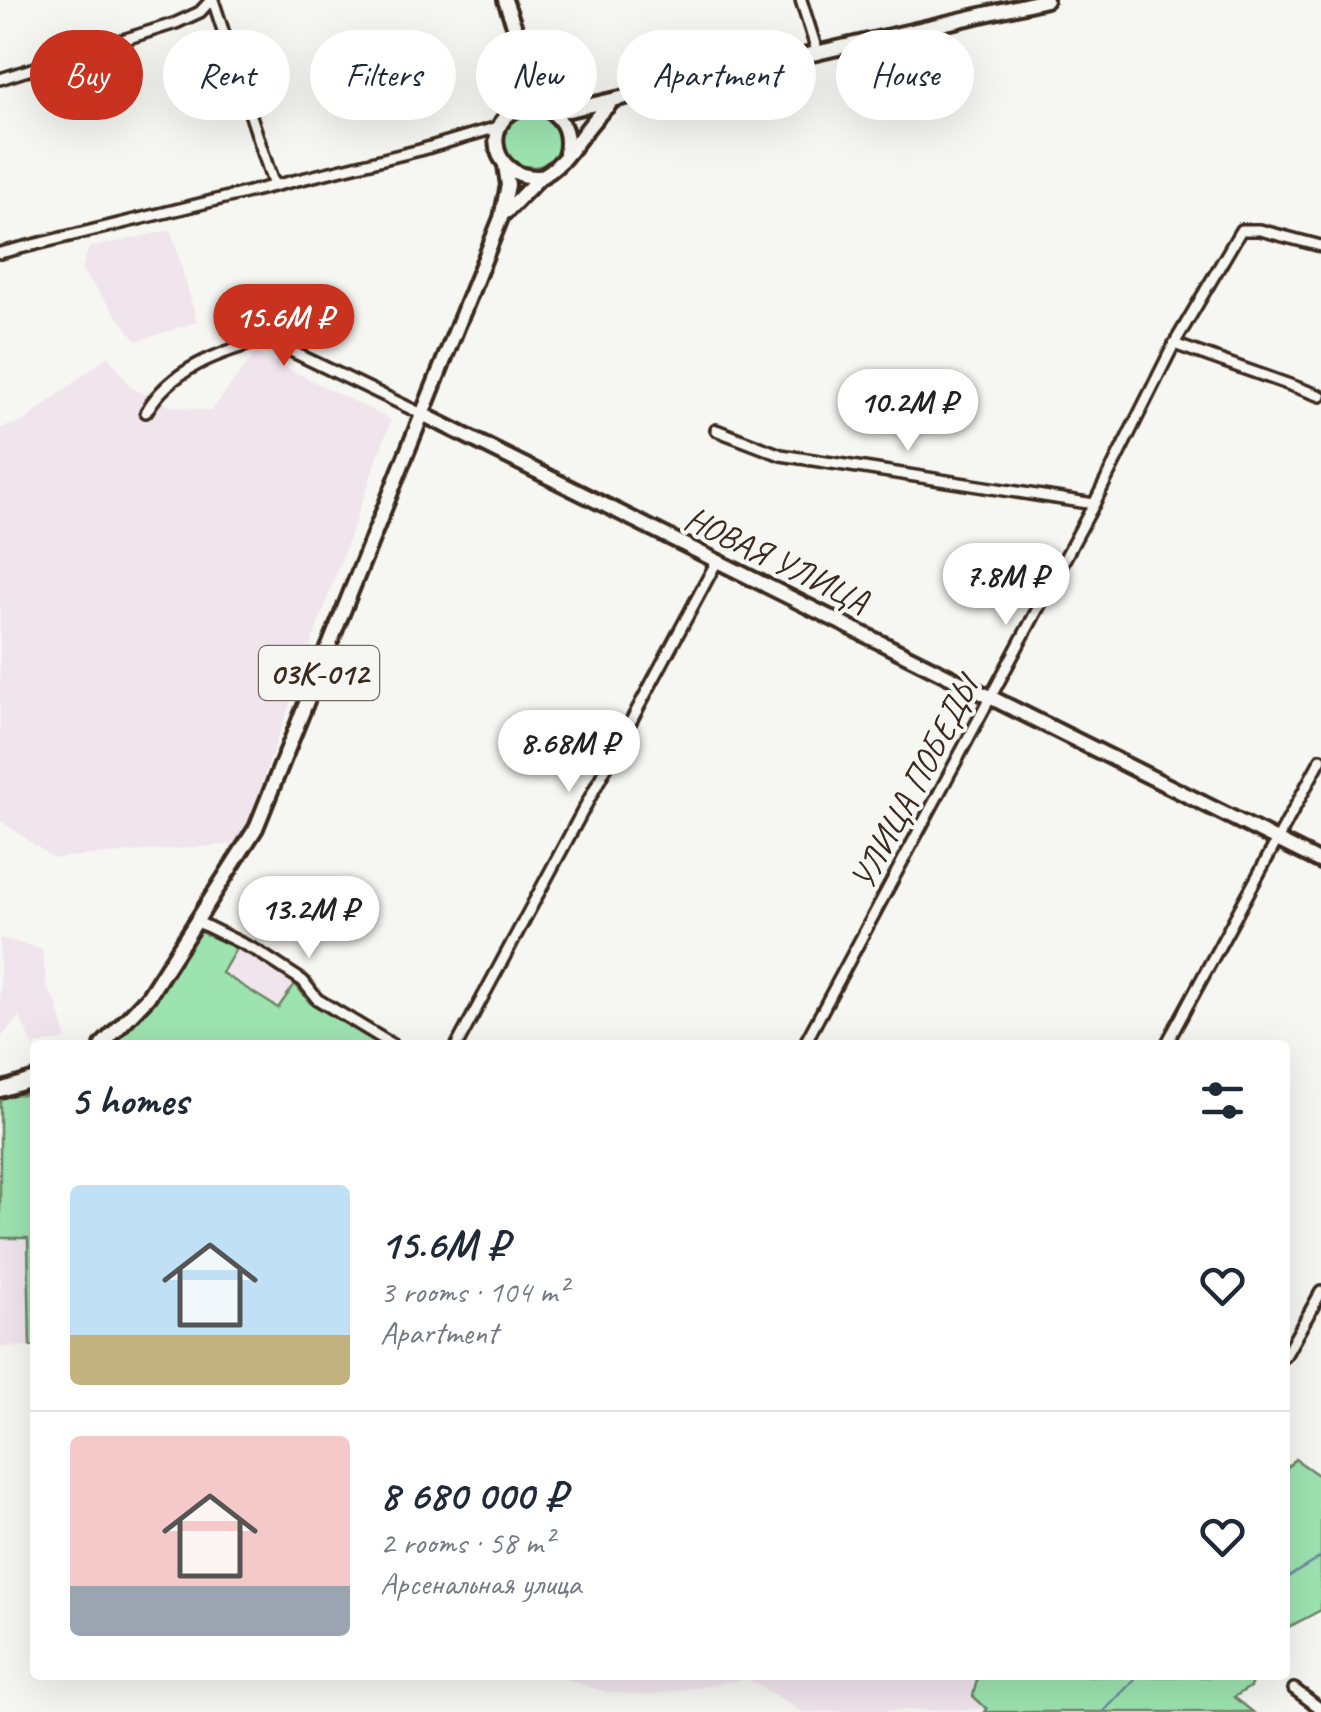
<!DOCTYPE html>
<meta charset="utf-8">
<style>
body{margin:0;font-family:Caveat,sans-serif;background:#f2f2f3;color:#1f2937;height:100vh;display:flex;flex-direction:column;font-size:38px;white-space:nowrap}
*{box-sizing:border-box;margin:0}
p{font-size:32px;color:#747a83}
.icon{flex:none;width:55px;height:55px;fill:none;stroke:currentColor;stroke-width:2;stroke-linecap:round;stroke-linejoin:round}
.map{position:relative;flex:1;overflow:hidden}
.details{position:absolute;left:30px;top:1040px;width:1260px;height:640px;display:flex;flex-direction:column;background:#fff;border-radius:10px;box-shadow:0 10px 40px #0002}
.details>*{flex:none}
.guide{position:absolute;left:30px;top:30px;width:1262px;height:90px;display:flex;gap:20px}
.price{position:absolute;translate:-50% -85px;padding:0 22px;border-radius:35px;background:#fff;color:#222;font-size:32px;line-height:65px;filter:drop-shadow(0 2px 5px #0008)}
.price::after{content:'';position:absolute;left:50%;top:60px;width:30px;height:22px;margin-left:-15px;background:inherit;clip-path:polygon(0 0,100% 0,50% 100%)}
.price.selected{background:#c8321e;color:#fff}
ul{padding:0;list-style:none}
li{display:flex;align-items:center;gap:30px;height:250px;padding:0 40px}
li+li{border-top:2px solid #e0e1e3}
li span{display:grid;place-items:center;flex:none;width:280px;height:200px;border-radius:10px;color:#555}
li>.icon{margin-inline-start:auto}
span .icon{width:120px;height:120px;fill:#fffc;stroke-width:1}
li b{font-size:42px}
h2{display:flex;justify-content:space-between;align-items:center;height:120px;padding:0 40px;font-size:42px}
.pill{padding:0 35px;border-radius:45px;background:#fff;box-shadow:0 10px 40px #0002;font-size:35px;line-height:90px}
.pill.selected{background:#c8321e;color:#fff}
.map>svg:first-child{display:block}
</style>
<div class="map">
<svg width="1321" height="1712" viewBox="0 0 1321 1712">
<rect width="100%" height="100%" fill="#f6f6f2"/>
<filter id="ink" filterUnits="userSpaceOnUse"><feTurbulence type="fractalNoise" baseFrequency=".01" numOctaves="2"/><feDisplacementMap in="SourceGraphic" scale="20" xChannelSelector="R" yChannelSelector="G"/><feConvolveMatrix kernelMatrix="1 2 1 2 8 2 1 2 1" color-interpolation-filters="sRGB"/></filter>
<g filter="url(#ink)">
<g fill="#f0e4ed">
<polygon points="171,230 197,322 137,341 81,270 89,248"/>
<polygon points="256,353 391,420 240,844 53,858 0,820 0,428 23,422 108,356 131,388 170,406 211,411"/>
<polygon points="0,938 42,949 47,988 57,1003 66,1039 35,1045 35,1049 19,1016 0,1039"/>
<polygon points="237,947 295,984 279,1009 221,972"/>
<polygon points="28,1237 30,1346 0,1347 0,1238"/>
<polygon points="553,1675 978,1675 973,1696 987,1709 803,1712 747,1679 650,1695 607,1692"/>
</g>
<g fill="#9de3b0" stroke="#6c8667" stroke-width="2.5">
<circle cx="532" cy="139" r="28"/>
<polygon points="200,932 237,947 222,973 278,1008 295,984 310,1003 382,1045 112,1045 137,1021"/>
<polygon points="12,1094 35,1095 35,1347 30,1346 28,1238 0,1238 0,1097"/>
<polygon points="1295,1459 1321,1477 1321,1610 1285,1629 1285,1470"/>
<polygon points="978,1675 1239,1677 1255,1675 1250,1687 1234,1697 1253,1712 985,1712 987,1709 973,1696"/>
</g>
<g fill="none" stroke-linecap="round" stroke-linejoin="round">
<g stroke="#6d899b" stroke-width="2.5">
<polyline points="1285,1579 1321,1557"/>
<polyline points="1103,1712 1135,1679"/>
</g>
<g stroke="#3b2a1e" stroke-width="16">
<g id="street">
<polyline points="213,0 273,183"/>
<polyline points="801,0 818,54"/>
<polyline points="0,79 176,23 200,12 211,0"/>
<polyline points="0,253 420,150 498,127"/>
<polyline points="1174,344 1321,396"/>
<path d="M146 412C172 367 220 353 266 339L422 414"/>
<polyline points="716,430 781,455 1094,504"/>
<polyline points="198,922 257,951 303,981 317,999 393,1045"/>
<polyline points="457,1045 716,563"/>
<polyline points="804,1045 1094,504 1174,344 1241,230 1260,230 1321,246"/>
<polyline points="1166,1045 1321,759"/>
<polyline points="1285,1356 1321,1292"/>
<polyline points="1294,1689 1321,1709"/>
</g>
</g>
<g stroke="#3b2a1e" stroke-width="20">
<g id="primary">
<polyline points="505,0 539,95 550,110 569,110 1046,0"/>
<polyline points="514,109 521,48"/>
<path d="M566 153C570 130 562 115 539 105 479 105 485 180 540 177 567 166 584 125 609 105"/>
<polyline points="506,212 540,177"/>
<polyline points="422,414 1321,862"/>
<polyline points="102,1045 148,997 256,828 501,218 508,185 505,165"/>
<polyline points="0,1090 35,1079"/>
</g>
</g>
<use href="#street" stroke="#f6f6f2" stroke-width="9"/>
<use href="#primary" stroke="#f6f6f2" stroke-width="12"/>
</g>
</g>
<g text-anchor="middle" stroke-width="8" stroke-linejoin="round" paint-order="stroke">
<rect fill="#f6f6f2" stroke="#73675e" stroke-width="2.5" x="259" y="646" width="120" height="54" rx="8"/>
<g font-size="32" font-weight="bold" fill="#3b2a1e">
<text x="319" y="684">03К-012</text>
</g>
<g font-size="35" fill="#3b2a1e" stroke="#f6f6f2">
<text transform="translate(777 559) rotate(26)" y="12">НОВАЯ УЛИЦА</text>
<text transform="translate(914 783) rotate(-62)" y="12">УЛИЦА ПОБЕДЫ</text>
</g>
</g>
</svg>
<b class="price selected" style="left:284px;top:369px">15.6M ₽</b>
<b class="price" style="left:908px;top:454px">10.2M ₽</b>
<b class="price" style="left:1006px;top:628px">7.8M ₽</b>
<b class="price" style="left:569px;top:795px">8.68M ₽</b>
<b class="price" style="left:309px;top:961px">13.2M ₽</b>
<div class="guide">
<a class="pill selected">Buy</a>
<a class="pill">Rent</a>
<a class="pill">Filters</a>
<a class="pill">New</a>
<a class="pill">Apartment</a>
<a class="pill">House</a>
</div>
<section class="details">
<h2>5 homes<svg class="icon" aria-label="filters" viewBox="0 0 24 24"><path d="M4 7h16M4 17h16"/><circle cx="9" cy="7" r="2"/><circle cx="15" cy="17" r="2"/></svg></h2>
<ul>
<li><span style="background:linear-gradient(#bfe0f5 75%,#c2b280 0)"><svg class="icon" aria-label="home" viewBox="0 0 24 24"><path d="M3 11l9-7 9 7M6 9v11h12V9"/></svg></span><div><b>15.6M ₽</b><p>3 rooms · 104 m²</p><p>Apartment</p></div><svg class="icon" aria-label="heart" viewBox="0 0 24 24"><path d="M12 20l-8-8c-3-5 5-10 8-4 3-6 11-1 8 4z"/></svg></li>
<li><span style="background:linear-gradient(#f6c9c9 75%,#9aa5b1 0)"><svg class="icon" aria-label="home" viewBox="0 0 24 24"><path d="M3 11l9-7 9 7M6 9v11h12V9"/></svg></span><div><b>8 680 000 ₽</b><p>2 rooms · 58 m²</p><p>Арсенальная улица</p></div><svg class="icon" aria-label="heart" viewBox="0 0 24 24"><path d="M12 20l-8-8c-3-5 5-10 8-4 3-6 11-1 8 4z"/></svg></li>
</ul>
</section>
</div>
